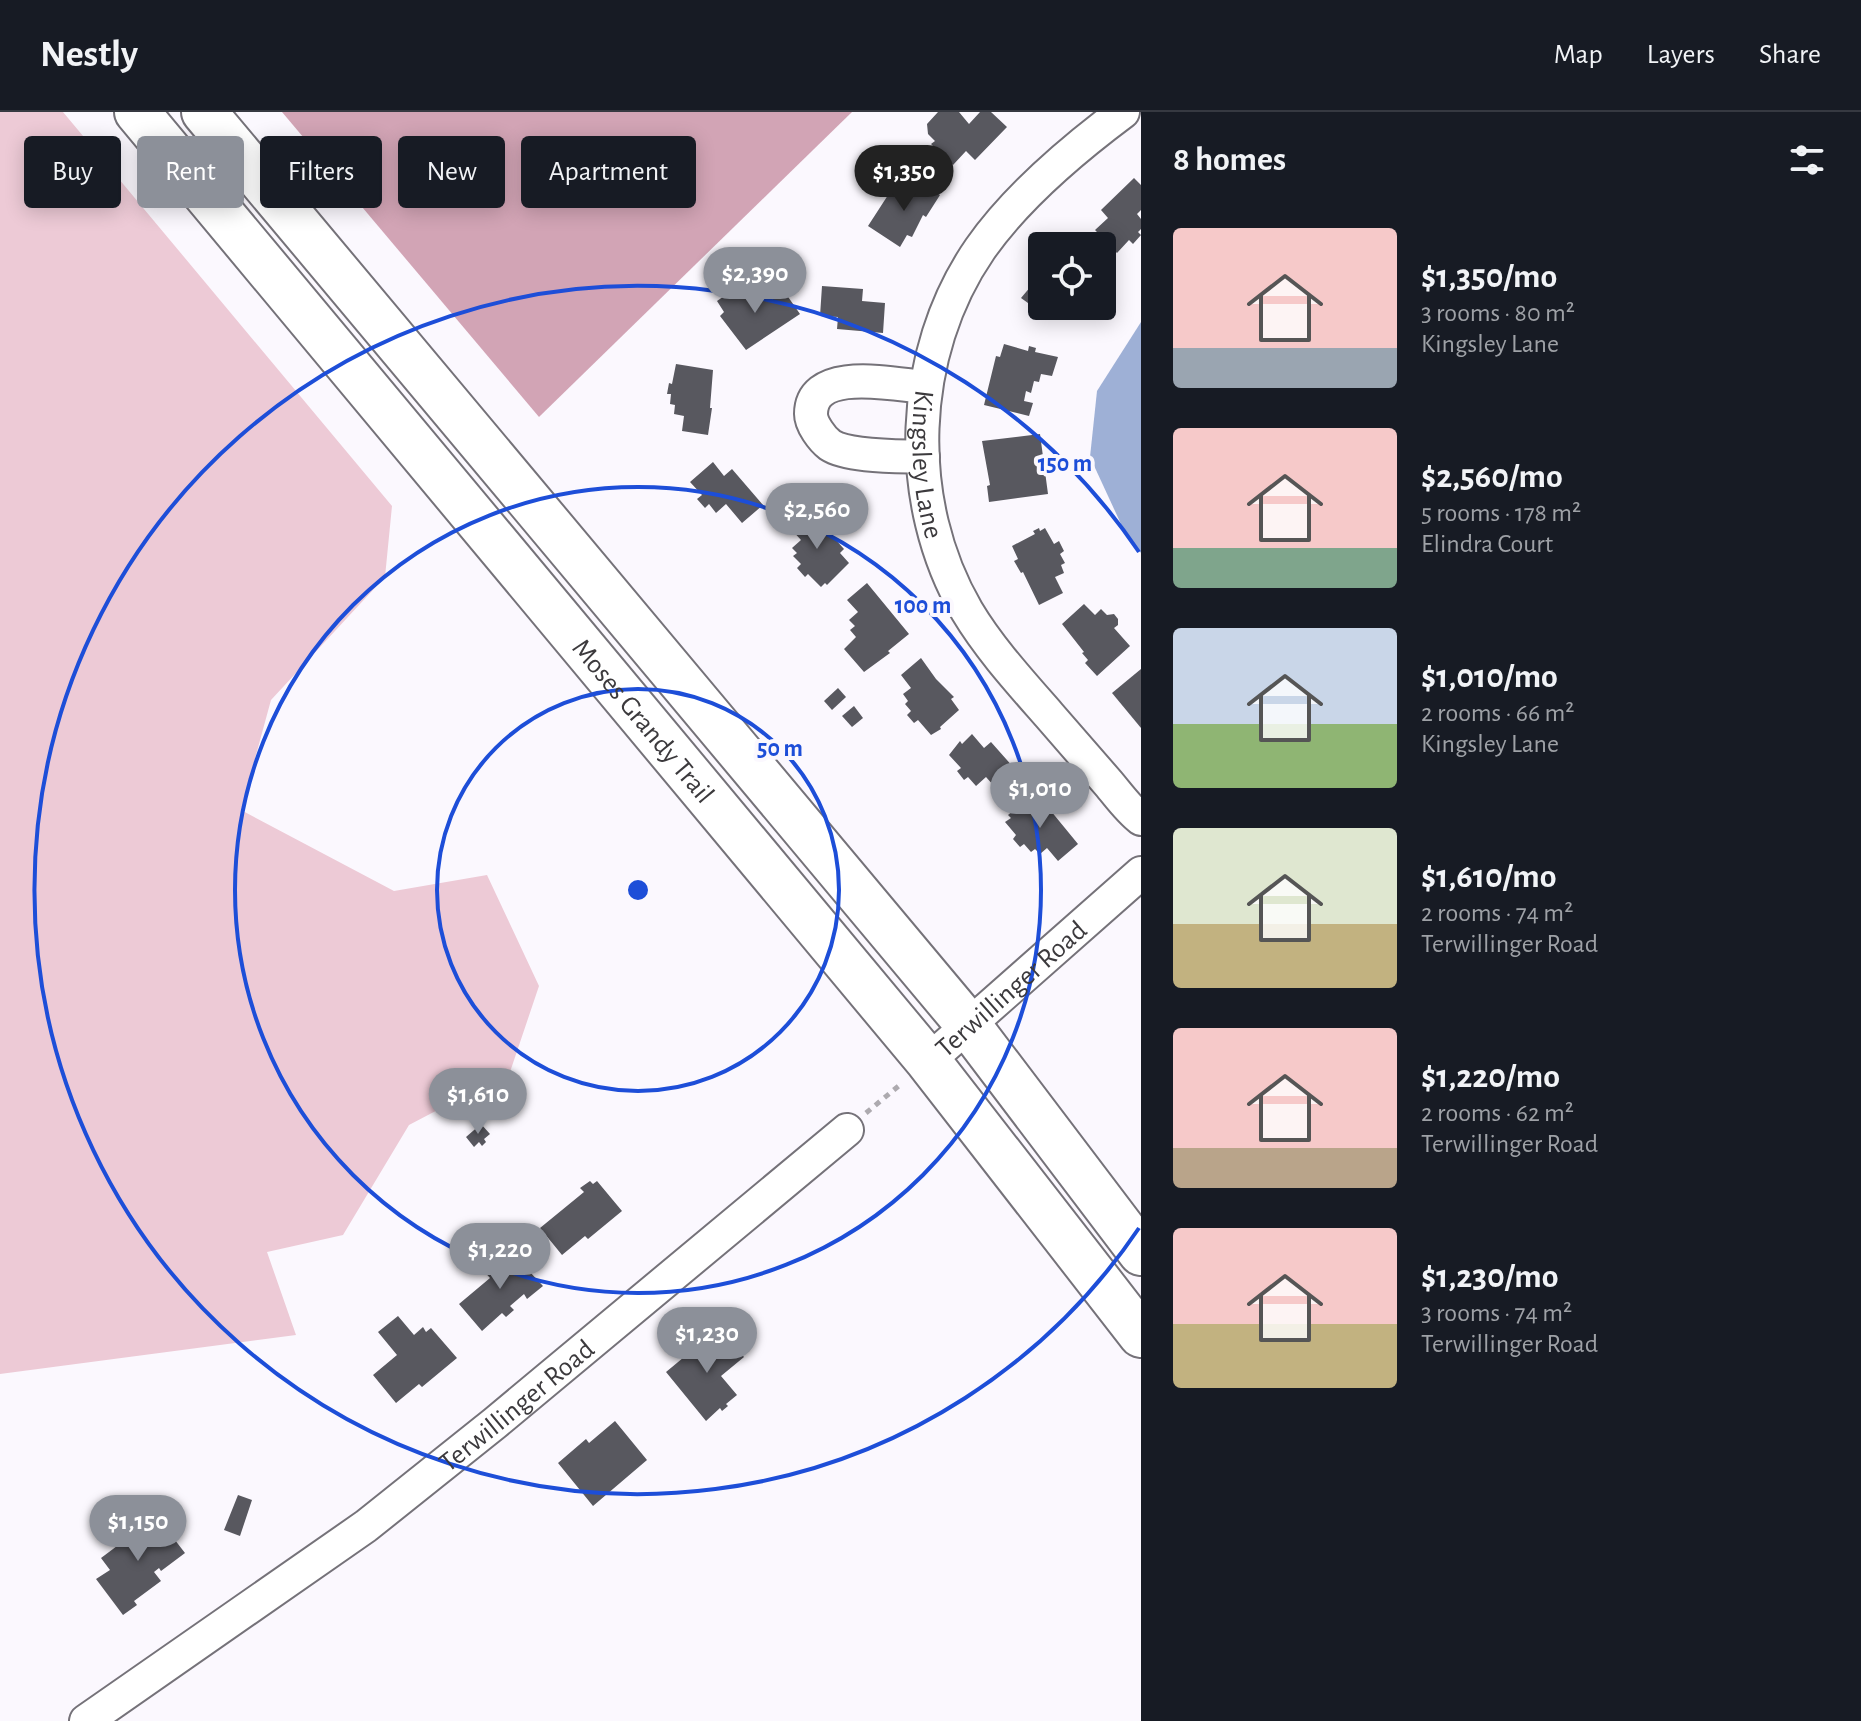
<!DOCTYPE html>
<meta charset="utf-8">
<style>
body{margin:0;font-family:"Alegreya Sans",sans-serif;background:#20242c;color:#f1f3f6;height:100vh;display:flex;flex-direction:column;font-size:30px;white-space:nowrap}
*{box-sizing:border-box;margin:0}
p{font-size:26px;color:#9ea1a6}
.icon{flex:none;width:44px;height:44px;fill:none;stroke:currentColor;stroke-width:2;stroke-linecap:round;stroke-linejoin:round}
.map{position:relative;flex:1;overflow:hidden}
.side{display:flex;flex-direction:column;background:#171b24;width:720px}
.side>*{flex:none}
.top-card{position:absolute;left:24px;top:24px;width:760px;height:72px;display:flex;gap:16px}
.tools{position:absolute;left:1028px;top:120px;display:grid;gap:16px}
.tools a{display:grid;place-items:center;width:88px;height:88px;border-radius:8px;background:#171b24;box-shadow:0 4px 20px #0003;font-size:40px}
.price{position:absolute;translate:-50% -68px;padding:0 18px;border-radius:28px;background:#8c9099;color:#fff;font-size:26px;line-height:52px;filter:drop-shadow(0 2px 4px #0008)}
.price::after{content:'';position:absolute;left:50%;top:48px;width:24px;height:18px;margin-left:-12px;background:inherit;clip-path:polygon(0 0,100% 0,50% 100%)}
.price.active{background:#222;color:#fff}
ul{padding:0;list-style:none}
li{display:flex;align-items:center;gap:24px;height:200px;padding:0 32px}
li span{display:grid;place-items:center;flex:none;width:224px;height:160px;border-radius:8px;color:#555}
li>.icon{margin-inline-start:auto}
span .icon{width:96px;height:96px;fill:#fffc;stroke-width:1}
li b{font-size:34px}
h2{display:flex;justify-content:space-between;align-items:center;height:96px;padding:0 32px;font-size:34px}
.tag{padding:0 28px;border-radius:8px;background:#171b24;box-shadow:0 4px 20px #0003;font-size:28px;line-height:72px}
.tag.active{background:#8c9099;color:#fff}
header{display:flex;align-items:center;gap:48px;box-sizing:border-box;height:112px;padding:0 40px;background:#171b24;border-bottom:2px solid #363941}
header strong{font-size:38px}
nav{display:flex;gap:44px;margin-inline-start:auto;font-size:28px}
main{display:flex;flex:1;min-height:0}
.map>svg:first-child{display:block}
</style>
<header>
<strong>Nestly</strong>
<nav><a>Map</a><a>Layers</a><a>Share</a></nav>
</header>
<main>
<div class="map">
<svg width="1141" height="1609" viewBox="0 0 1141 1609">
<rect width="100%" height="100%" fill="#fbf8fe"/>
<polygon fill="#edcad6" points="0,0 63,0 392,394 385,465 271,588 241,698 394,779 487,763 539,874 510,960 409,1013 343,1123 267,1140 296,1223 0,1262"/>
<polygon fill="#d2a4b5" points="282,0 852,0 539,305"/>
<polygon fill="#9eb0d6" points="1141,210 1141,441 1121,412 1090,345 1097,279"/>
<g fill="#58585f">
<polygon points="938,0 959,0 969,12 980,0 991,0 1007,15 975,48 966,39 953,53 931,32 935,29 928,22 927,12"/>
<polygon points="1134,66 1141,73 1141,98 1137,102 1141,107 1141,117 1138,120 1141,123 1133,132 1129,128 1117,141 1110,134 1108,136 1102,130 1105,128 1095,118 1108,106 1101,98"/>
<polygon points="916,68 940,83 926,105 923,103 912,125 907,123 900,135 868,114 890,80 903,88"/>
<polygon points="1102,160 1112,168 1102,181"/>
<polygon points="1042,161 1042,194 1048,194 1042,201 1021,186"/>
<polygon points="740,173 749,184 754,181 758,187 765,182 770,189 784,179 800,202 746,238 720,204 724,200 717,189"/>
<polygon points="822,174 863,177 862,189 885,191 883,221 837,217 838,205 820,204"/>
<polygon points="1004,232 1028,239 1029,234 1036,236 1035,240 1058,245 1052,264 1041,262 1039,270 1034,269 1031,281 1026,279 1024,289 1033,291 1029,304 984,293 996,244 1000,245"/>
<polygon points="676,252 713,258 710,296 712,296 708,323 682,319 684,304 674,302 675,293 670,292 671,282 667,282 669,271 672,272"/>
<polygon points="1040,322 1048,382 989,390 987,374 990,373 982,329"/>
<polygon points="713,350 724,364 732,357 763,393 742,411 726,392 716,401 709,392 705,396 697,387 702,383 690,370"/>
<polygon points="809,398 844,437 840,441 849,451 827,473 825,471 821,475 808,462 805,465 797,456 801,452 793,444 797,441 792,436 801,428 790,416"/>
<polygon points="1039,416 1040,419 1045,416 1054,432 1059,429 1064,439 1060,442 1065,451 1061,453 1064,461 1055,465 1063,481 1039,493 1023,460 1021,461 1014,449 1018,447 1012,434 1035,422 1033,419"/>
<polygon points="867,471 909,522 888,539 890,541 864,560 844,537 856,525 850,518 855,514 849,508 858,500 847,488"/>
<polygon points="1084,492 1095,503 1101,497 1107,503 1114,502 1118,507 1118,513 1114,516 1130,534 1097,564 1085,551 1088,548 1082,541 1084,540 1062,512"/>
<polygon points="921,546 936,567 954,585 951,587 959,598 940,615 941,617 931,623 918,608 914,611 907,603 911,599 905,592 908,589 903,582 911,576 901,563"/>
<polygon points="1141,557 1141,616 1112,581"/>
<polygon points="838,576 846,585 832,598 824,589"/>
<polygon points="854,594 863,606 852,615 842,604"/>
<polygon points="972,622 984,636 991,630 1022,665 1002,683 986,665 976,674 968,665 964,668 957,659 961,656 949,643 960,629 962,632"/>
<polygon points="1033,686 1042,697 1046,693 1078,732 1058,749 1047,736 1040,742 1035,737 1031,740 1024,732 1020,735 1013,727 1016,723 1005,710 1011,706 1008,703 1013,699 1015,701"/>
<polygon points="481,1012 490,1022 484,1027 486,1030 482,1034 479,1030 474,1035 466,1025"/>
<polygon points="590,1069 593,1072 597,1069 622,1099 588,1127 585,1124 562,1143 540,1116 584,1080 580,1076"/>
<polygon points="508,1145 511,1148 516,1145 543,1174 527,1187 524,1182 510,1194 514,1198 506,1205 502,1201 482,1219 459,1192 490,1166 482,1157 495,1147 499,1152"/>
<polygon points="398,1204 414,1223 423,1215 426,1220 431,1216 457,1246 422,1275 419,1272 396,1291 373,1263 397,1243 378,1220"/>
<polygon points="722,1219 744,1245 721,1264 737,1283 726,1292 728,1294 722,1299 720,1296 706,1309 666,1260 695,1236 698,1239"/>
<polygon points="615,1309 647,1348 593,1394 558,1351 586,1327 589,1331"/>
<polygon points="238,1383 252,1388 240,1424 224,1418"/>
<polygon points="154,1401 185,1441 161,1459 159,1456 154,1460 161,1469 134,1489 137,1493 123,1503 96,1467 110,1458 101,1446 129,1425 126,1422"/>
</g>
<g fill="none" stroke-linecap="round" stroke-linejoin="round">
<g stroke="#757279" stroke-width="36">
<g id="street">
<path id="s1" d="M1123 0C1072 38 1017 84 980 137 908 241 903 390 967 499 989 536 1021 571 1049 603 1069 626 1089 649 1109 672 1119 684 1129 698 1141 707"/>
<path d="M923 345C900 344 848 345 830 333 822 327 811 312 811 302 811 253 897 273 925 275"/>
<path id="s2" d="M928 949 1141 761"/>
<path id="s3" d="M86 1609 366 1414 495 1311 847 1018"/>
</g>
</g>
<g stroke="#757279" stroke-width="48">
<g id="primary">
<path id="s4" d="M137 0 928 949 1141 1223"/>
<polyline points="204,0 969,914 1141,1141"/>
</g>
</g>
<polyline stroke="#adaaaf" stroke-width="5" stroke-dasharray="6 6" stroke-linecap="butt" points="866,1001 901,972"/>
<use href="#street" stroke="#fff" stroke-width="32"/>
<use href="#primary" stroke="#fff" stroke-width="44"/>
</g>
<g fill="none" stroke="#1d4ed8" stroke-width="4">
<circle cx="638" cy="778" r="201"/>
<circle cx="638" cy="778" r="403"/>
<path d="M1139 1116A604 604 0 1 1 1139 440"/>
</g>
<g text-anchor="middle" stroke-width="8" stroke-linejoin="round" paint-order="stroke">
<g font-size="28" fill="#3c3a3d" stroke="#fbf8fe">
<text dy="10" stroke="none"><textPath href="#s1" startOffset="426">Kingsley Lane</textPath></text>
<text dy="10" stroke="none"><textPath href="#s4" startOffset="792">Moses Grandy Trail</textPath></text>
<text dy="10" stroke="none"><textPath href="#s2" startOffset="110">Terwillinger Road</textPath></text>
<text dy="10" stroke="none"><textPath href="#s3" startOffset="534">Terwillinger Road</textPath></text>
</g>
</g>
<circle cx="638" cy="778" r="12" fill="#1d4ed8" stroke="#fbf8fe" stroke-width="4"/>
<g font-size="24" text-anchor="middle" font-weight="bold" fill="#1d4ed8" stroke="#fbf8fe" stroke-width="8" stroke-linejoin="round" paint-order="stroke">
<text x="1065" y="359">150 m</text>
<text x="923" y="501">100 m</text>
<text x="780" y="644">50 m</text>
</g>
</svg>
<div class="tools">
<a><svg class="icon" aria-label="locate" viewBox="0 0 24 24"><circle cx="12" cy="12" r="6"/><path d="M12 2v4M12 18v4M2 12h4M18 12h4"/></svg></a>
</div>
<b class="price active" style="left:904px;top:101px">$1,350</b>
<b class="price" style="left:755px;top:203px">$2,390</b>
<b class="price" style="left:817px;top:439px">$2,560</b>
<b class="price" style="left:1040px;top:718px">$1,010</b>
<b class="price" style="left:478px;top:1024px">$1,610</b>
<b class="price" style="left:500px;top:1179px">$1,220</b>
<b class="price" style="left:707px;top:1263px">$1,230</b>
<b class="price" style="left:138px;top:1451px">$1,150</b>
<div class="top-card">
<a class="tag">Buy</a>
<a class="tag active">Rent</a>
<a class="tag">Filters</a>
<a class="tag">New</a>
<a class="tag">Apartment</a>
</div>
</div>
<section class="side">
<h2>8 homes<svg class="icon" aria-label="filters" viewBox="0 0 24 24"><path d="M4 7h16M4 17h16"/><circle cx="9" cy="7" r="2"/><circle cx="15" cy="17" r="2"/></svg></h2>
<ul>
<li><span style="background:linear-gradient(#f6c9c9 75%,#9aa5b1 0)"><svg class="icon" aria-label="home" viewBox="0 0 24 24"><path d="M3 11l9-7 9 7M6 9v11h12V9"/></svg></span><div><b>$1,350/mo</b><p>3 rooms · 80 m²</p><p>Kingsley Lane</p></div></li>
<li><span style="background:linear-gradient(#f6c9c9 75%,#7fa58c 0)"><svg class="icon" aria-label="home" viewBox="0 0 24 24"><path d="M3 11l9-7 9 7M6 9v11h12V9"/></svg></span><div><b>$2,560/mo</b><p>5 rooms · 178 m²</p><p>Elindra Court</p></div></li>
<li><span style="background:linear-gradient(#c9d6e8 60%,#8fb573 0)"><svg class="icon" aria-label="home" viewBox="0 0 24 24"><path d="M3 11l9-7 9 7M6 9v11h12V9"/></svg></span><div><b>$1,010/mo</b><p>2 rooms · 66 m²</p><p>Kingsley Lane</p></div></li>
<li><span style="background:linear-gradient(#dfe7d0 60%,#c2b280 0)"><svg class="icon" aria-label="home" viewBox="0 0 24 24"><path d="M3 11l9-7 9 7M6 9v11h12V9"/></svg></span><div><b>$1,610/mo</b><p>2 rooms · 74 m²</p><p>Terwillinger Road</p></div></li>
<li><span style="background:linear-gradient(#f6c9c9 75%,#b9a48a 0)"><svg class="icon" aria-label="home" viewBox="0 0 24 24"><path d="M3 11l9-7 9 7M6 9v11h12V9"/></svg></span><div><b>$1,220/mo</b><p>2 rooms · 62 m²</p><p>Terwillinger Road</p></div></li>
<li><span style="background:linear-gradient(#f6c9c9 60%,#c2b280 0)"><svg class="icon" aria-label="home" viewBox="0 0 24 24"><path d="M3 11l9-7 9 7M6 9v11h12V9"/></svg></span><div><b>$1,230/mo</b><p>3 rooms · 74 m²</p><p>Terwillinger Road</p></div></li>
</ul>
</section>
</main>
